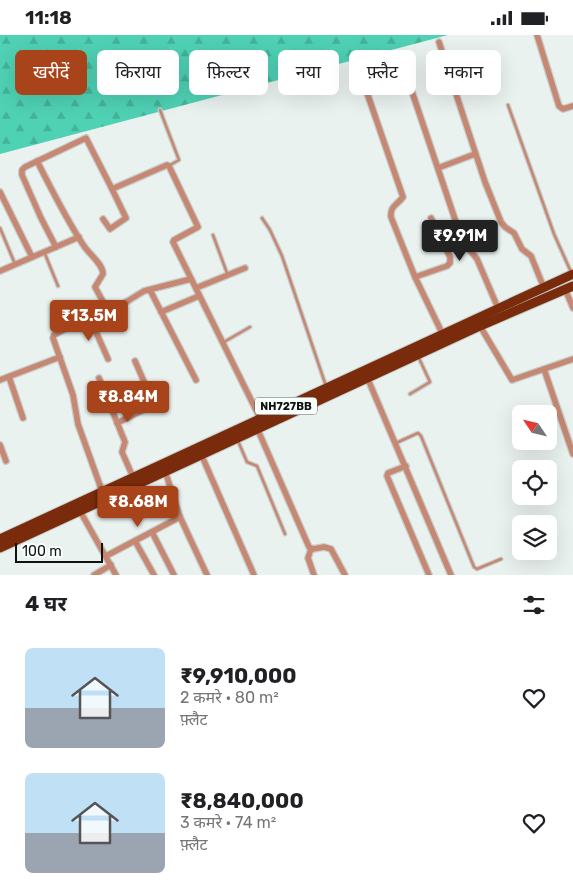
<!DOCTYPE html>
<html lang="hi">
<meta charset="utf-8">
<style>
body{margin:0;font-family:Rubik,"Noto Sans Devanagari",sans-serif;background:#f6f6f6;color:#202124;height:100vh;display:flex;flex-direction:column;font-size:19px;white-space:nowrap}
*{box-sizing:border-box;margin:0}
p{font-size:16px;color:#757577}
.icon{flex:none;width:28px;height:28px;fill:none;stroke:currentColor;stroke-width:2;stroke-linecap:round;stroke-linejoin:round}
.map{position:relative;height:540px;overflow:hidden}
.drawer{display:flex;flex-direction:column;background:#fff;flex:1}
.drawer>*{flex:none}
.hud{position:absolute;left:15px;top:15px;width:544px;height:45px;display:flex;gap:10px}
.needle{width:32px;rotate:305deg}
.controls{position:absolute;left:512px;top:370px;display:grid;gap:10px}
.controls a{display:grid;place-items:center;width:45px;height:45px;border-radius:8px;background:#fff;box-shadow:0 5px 20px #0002;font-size:25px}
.scale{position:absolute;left:15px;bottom:12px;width:88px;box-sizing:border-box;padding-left:5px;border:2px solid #0f1211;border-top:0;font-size:14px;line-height:18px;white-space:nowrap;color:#0f1211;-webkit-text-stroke:4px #f9fffd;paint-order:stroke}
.price{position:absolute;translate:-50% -42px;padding:0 11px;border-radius:5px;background:#a9431a;color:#fff;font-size:16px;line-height:32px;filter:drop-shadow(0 1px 2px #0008)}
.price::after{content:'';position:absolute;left:50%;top:30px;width:15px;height:11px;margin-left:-8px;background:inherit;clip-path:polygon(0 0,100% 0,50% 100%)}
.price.on{background:#222;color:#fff}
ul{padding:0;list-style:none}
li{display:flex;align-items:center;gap:15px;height:125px;padding:0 25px}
li span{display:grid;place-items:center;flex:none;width:140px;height:100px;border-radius:8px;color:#555}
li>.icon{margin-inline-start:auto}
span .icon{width:60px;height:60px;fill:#fffc;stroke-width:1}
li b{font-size:21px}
h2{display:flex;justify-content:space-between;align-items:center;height:60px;padding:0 25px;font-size:21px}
.pill{padding:0 18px;border-radius:8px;background:#fff;box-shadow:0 5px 20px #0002;font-size:18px;line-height:45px}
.pill.on{background:#a9431a;color:#fff}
.status{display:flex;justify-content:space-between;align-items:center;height:35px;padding:0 25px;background:#fff;direction:ltr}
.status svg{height:14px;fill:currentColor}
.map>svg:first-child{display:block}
</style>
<div class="status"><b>11:18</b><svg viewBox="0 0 49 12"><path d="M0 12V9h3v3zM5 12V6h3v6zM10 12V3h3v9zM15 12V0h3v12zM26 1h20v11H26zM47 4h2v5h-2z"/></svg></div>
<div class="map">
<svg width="573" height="540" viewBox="0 0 573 540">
<defs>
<pattern id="forest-firs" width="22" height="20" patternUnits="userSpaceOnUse" patternTransform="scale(1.25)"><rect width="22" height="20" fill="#4fd1b4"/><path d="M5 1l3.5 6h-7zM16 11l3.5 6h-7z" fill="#44b29a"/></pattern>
</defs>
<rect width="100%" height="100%" fill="#eaf2f0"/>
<polygon fill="url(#forest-firs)" points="0,0 448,0 0,119"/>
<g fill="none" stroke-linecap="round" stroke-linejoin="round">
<g stroke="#c7cecc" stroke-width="5">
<g id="service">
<polyline points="508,70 554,199 571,237"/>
<polyline points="160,75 179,125 170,130"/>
<polyline points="262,183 270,195 282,221 326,351"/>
<polyline points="0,193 15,229"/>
<polyline points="213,200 227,238"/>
<polyline points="45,219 58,251"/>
<polyline points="224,307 250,292"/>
<polyline points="410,359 430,347 418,321"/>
<polyline points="238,406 247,427 257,431 285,499"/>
<polyline points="396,408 418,398 421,401 474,532 477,534 501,524"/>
</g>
</g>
<g stroke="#c7cecc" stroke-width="8">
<g id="minor">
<polyline points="537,0 559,71 563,74 573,71"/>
<polyline points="439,7 485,147 501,187 505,192 514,198 522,214 531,221 544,253"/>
<path d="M37 126C52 155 66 184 84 211 90 220 103 229 103 239L95 252 107 274"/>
<polyline points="438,133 475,119"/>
<polyline points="0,157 32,222"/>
<polyline points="103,184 110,194 126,183 112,154 167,130 169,131 198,192 174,205 173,207 260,383"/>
<polyline points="56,212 41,183 22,140 22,135 25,132 86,103 112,154"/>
<polyline points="0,236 79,202"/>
<polyline points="415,242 447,231 450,228 450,222 431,183"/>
<polyline points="196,253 245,233"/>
<polyline points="565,254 573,273"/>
<polyline points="150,255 196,345"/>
<polyline points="161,277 199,261"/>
<polyline points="89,281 108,324"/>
<polyline points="480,291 512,345 573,324"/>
<path d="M443 300 415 242 391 182C390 171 397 170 403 162L365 52 364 47 366 44 399 32 405 36 462 205 477 224 498 273"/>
<polyline points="544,334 573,419"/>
<polyline points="9,342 23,383"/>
<polyline points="367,342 451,540"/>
<polyline points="99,343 125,407 122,417 133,442"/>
<polyline points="0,345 60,322"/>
<polyline points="117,388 151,371 153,367 135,326"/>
<polyline points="257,393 309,512 313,514 324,512 331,514 345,540"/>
<polyline points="0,410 6,426"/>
<polyline points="201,419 254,540"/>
<polyline points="406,431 388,438 387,441 429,540"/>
<polyline points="165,436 180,482 207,540"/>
<polyline points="102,456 78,389 73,360 53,303 54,300 98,276 118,272 144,256 191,244"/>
<polyline points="80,476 116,540"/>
<polyline points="152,497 174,540"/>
<polyline points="135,506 154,540"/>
<polyline points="311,514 308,523 314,540"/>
<polyline points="106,521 180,482"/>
<polyline points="94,540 111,530"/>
</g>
</g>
<g stroke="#c7cecc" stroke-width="11">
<g id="trunk">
<polyline points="0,504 573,239"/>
<polyline points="0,513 480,291 573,251"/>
</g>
</g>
<use href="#service" stroke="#c68873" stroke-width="2.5"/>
<use href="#minor" stroke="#c68873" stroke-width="5.5"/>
<use href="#trunk" stroke="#792b0b" stroke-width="9"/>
</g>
<g text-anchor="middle" stroke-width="4" stroke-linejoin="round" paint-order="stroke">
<rect fill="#f9fffd" stroke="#555958" stroke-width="1" x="255" y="362.5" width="62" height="17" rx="4"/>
<g font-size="11" font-weight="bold" fill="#0f1211">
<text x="286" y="375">NH727BB</text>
</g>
</g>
</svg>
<div class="controls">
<a><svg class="needle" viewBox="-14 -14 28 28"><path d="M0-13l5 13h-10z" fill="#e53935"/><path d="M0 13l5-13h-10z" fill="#757577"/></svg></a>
<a><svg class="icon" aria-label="locate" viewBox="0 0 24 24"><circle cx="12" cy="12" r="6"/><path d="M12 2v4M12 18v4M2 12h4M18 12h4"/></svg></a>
<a><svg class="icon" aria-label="layers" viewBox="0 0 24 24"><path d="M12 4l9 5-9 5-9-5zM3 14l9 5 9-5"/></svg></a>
</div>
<div class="scale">100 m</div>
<b class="price on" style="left:460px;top:227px">₹9.91M</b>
<b class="price" style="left:89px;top:307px">₹13.5M</b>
<b class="price" style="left:128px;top:388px">₹8.84M</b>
<b class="price" style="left:138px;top:493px">₹8.68M</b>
<div class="hud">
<a class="pill on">खरीदें</a>
<a class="pill">किराया</a>
<a class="pill">फ़िल्टर</a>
<a class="pill">नया</a>
<a class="pill">फ़्लैट</a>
<a class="pill">मकान</a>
</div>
</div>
<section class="drawer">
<h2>4 घर<svg class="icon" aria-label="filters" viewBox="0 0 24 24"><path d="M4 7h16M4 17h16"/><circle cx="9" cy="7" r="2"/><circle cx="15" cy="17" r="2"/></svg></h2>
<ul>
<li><span style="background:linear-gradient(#bfe0f5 60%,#9aa5b1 0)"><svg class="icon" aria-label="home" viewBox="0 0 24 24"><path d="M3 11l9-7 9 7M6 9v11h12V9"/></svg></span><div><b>₹9,910,000</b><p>2 कमरे · 80 m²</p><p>फ़्लैट</p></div><svg class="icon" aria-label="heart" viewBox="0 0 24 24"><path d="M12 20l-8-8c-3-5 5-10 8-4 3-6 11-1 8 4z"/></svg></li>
<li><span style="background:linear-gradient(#bfe0f5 60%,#9aa5b1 0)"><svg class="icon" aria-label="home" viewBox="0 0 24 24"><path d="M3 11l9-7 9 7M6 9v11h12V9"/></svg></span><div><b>₹8,840,000</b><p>3 कमरे · 74 m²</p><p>फ़्लैट</p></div><svg class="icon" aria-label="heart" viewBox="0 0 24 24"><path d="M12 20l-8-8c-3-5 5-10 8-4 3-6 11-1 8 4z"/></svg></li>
</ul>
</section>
